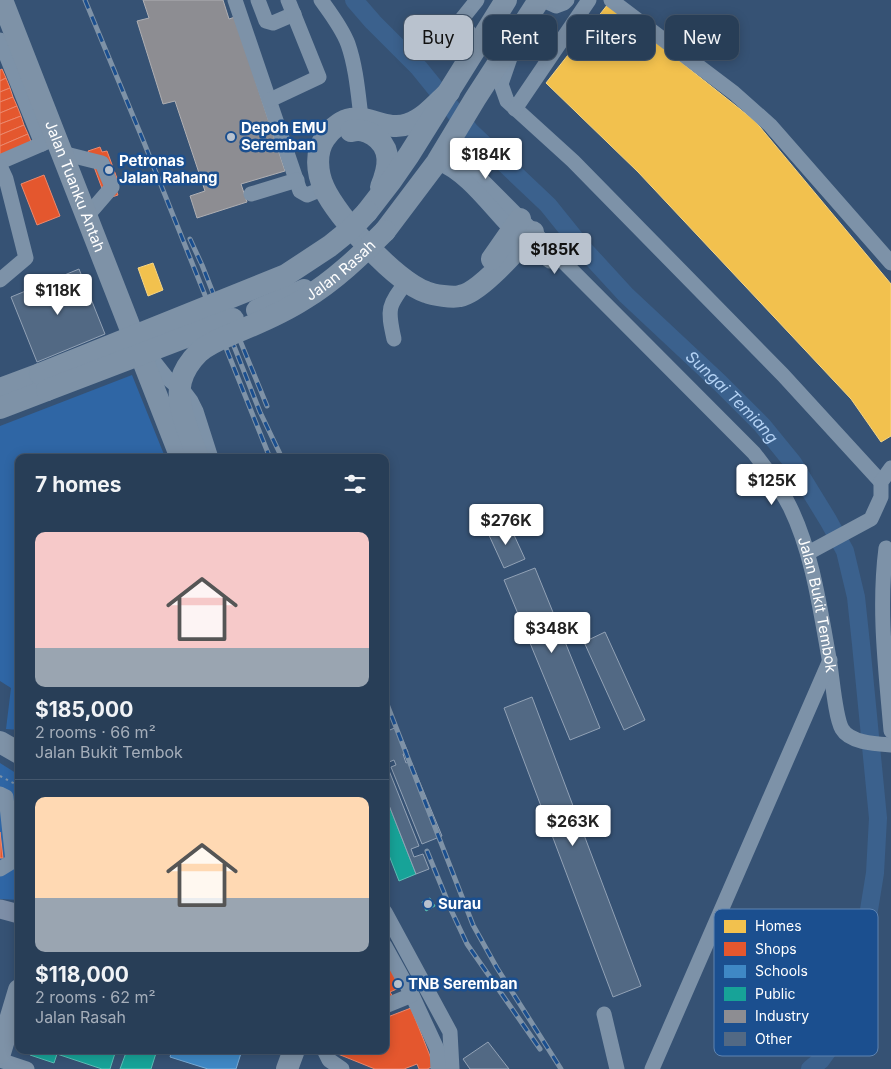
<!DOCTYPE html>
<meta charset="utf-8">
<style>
body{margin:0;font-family:Inter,sans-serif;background:#30455d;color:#f1f3f6;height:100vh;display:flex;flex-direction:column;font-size:19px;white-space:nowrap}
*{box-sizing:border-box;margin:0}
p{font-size:16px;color:#a5aeba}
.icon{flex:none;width:28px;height:28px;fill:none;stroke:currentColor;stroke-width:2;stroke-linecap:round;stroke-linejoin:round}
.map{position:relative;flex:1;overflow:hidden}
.details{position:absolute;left:15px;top:454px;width:374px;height:600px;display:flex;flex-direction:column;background:#283e57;border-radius:10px;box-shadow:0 2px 12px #0003,0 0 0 1px #44576d}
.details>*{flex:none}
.banner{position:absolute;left:404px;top:15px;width:411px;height:45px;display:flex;gap:10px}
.price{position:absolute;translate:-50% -42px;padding:0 11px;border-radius:5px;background:#fff;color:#222;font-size:16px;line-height:32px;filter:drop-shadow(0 1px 2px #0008)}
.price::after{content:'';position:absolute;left:50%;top:30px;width:15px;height:11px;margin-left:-8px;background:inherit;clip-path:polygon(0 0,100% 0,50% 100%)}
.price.on{background:#b9c2ce;color:#111}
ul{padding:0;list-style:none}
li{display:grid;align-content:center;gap:10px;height:265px;padding:0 20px}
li+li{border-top:1px solid #44576d}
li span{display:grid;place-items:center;height:155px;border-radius:10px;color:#555}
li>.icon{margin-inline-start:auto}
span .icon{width:90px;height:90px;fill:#fffc;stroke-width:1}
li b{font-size:21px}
h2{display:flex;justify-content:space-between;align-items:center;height:60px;padding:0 20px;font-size:21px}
.pill{padding:0 18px;border-radius:10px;background:#283e57;box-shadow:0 2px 12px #0003,0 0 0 1px #44576d;font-size:18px;line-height:45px}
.pill.on{background:#b9c2ce;color:#111}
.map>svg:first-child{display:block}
</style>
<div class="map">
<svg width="891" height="1069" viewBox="0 0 891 1069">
<rect width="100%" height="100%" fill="#365274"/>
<g fill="#2f66a5">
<polygon points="132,375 165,457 19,458 19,730 6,729 11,688 0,681 0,426"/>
<polygon points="0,763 19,775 19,900 0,899"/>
</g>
<g fill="#f2c14e" stroke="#f6d483">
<polygon points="608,4 755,121 891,284 891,436 881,442 851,399 638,172 546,83"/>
<polygon points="153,263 163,290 148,296 138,268"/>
</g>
<g fill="#e4572e" stroke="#ec896d">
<polygon points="2,69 6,78 0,81 0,70"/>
<polygon points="6,78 10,88 0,92 0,81"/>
<polygon points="10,88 13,97 0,102 0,92"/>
<polygon points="13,97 17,106 0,113 0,102"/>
<polygon points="17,106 21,116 0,124 0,113"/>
<polygon points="21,116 24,125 0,135 0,124"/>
<polygon points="24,125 28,134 0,146 0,135"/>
<polygon points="28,134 32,144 0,156 0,146"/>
<polygon points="100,147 102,152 107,151 118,181 113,182 118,195 106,199 88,151"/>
<polygon points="44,175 60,216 37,225 21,184"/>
<polygon points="0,832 3,858 0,858"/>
<polygon points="393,967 401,987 390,992 393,997 385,1000 385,970"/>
<polygon points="411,1008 434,1066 427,1069 419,1069 417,1064 404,1069 375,1069 333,1052 333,1050 385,1050 385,1018"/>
</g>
<polygon fill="#3f88c5" stroke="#79acd6" points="172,1050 242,1050 236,1069 208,1069 170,1057"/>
<g fill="#17a398" stroke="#5dbfb7">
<polygon points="385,795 416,874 399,881 385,845"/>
<polygon points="430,898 435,906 426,911 422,902"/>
<polygon points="32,1050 116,1050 110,1069 102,1069 57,1054 54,1063 30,1055"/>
<polygon points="127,1050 157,1050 151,1069 120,1069"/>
</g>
<polygon fill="#8d8d92" stroke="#afafb3" points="143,0 223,0 229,19 235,17 285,171 241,184 247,202 197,218 190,196 205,191 175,101 163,104 137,21 149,18"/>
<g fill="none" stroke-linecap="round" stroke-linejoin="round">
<path stroke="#3b618d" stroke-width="18" id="s1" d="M354 0 373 22 419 68 470 131 548 205 581 246 626 295 720 383 762 425 793 463 828 520 845 551 856 597 861 644 878 818 875 873 854 1002 845 1027 821 1060 810 1069"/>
</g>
<g fill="#526984" stroke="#92a2b6">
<polygon points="79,269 105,334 37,362 11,297"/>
<polygon points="509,524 525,559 504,568 488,533"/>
<polygon points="535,568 600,728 570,740 504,580"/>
<polygon points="605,632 645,720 624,730 584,642"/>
<polygon points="532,697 641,986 613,997 504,708"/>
<polygon points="397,727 408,752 403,754 406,763 411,761 442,836 422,844 391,767 396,765 394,760 389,762 385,751 385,732"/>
<polygon points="388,768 419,846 411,849 414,857 423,854 429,869 416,874 385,795 385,769"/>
<polygon points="488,1042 509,1069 470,1069 463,1059"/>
</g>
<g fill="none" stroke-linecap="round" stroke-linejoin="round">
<polyline stroke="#7d92a8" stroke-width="2" stroke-dasharray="2.5 4" stroke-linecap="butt" points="0,776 19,786"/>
<g stroke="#7d92a8" stroke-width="15">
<polyline points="235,0 300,191 307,195 324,188"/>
<polyline points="258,0 266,21 273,23 294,14"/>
<path d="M321 0C331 14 342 28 348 44 356 67 358 93 361 117"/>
<polyline points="477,0 461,20 478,46"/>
<polyline points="543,0 556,6 564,3 567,0"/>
<polyline points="611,0 734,93 770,125 891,263"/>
<polyline points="0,40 42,144"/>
<polyline points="511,55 501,84 507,101 573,161 783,375 881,482"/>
<polyline points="270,100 319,77 288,0"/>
<polyline points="515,109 589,0"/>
<path id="s2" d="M449 143 460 158 754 453C767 470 780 487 790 507 812 552 820 608 829 658 832 674 835 717 842 729 850 743 877 744 891 745"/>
<polyline points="62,153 102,163 112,187 87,216"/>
<polyline points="0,162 51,140"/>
<path d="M437 162C468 175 488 206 511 229 523 241 537 251 550 261"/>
<polyline points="0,166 6,179 26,258 0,280"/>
<polyline points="251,194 297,180"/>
<path d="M394 339C387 308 388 306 407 281"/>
<polyline points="144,349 166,377 185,393 191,401 196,411 211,458"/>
<path d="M886 548C878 610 886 670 891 731"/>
<polyline points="808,553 871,519 881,497 881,482 891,468"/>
<polyline points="0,794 6,797 13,861 0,869"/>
<polyline points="385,912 450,1032 452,1069"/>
<polyline points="385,946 412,995 437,1049 438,1069"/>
<polyline points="385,1006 412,995"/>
<polyline points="604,1014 617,1069"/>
<polyline points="324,1050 329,1060 342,1069"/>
<polyline points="0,1060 27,1069"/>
<polyline points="652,1069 830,660"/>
</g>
<polyline stroke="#7d8ea7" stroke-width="19" points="0,909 19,914"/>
<g stroke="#7e92a7" stroke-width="22">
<path id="s3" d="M2 0 181 458"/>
<path d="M449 92C437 103 424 119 408 124 379 135 355 97 325 138 315 152 317 173 324 188 337 217 396 282 426 292 433 295 453 298 460 296 480 293 518 248 533 232"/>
<path d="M351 131C359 129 365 130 373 135 393 148 389 168 381 187"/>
<polyline points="367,212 391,181 409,155 506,0"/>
<polyline points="385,231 437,162 475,99 539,0"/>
<polyline points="492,259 520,219"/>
<polyline points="257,310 304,290"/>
<polyline points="0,389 40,374"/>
<polyline points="0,408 47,390"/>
<polyline points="0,742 19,753"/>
<polyline points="0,1053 19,990"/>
<polyline points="287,1069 294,1050"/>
</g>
<g stroke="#7e92a7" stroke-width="5">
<g id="rail">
<polyline points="85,0 143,140 270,458"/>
<polyline points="190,239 202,265 260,412 282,458"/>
<polyline points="230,316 267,406"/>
<polyline points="385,699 473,925 497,968 561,1069"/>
<polyline points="427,851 452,912 467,944 540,1049"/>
</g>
</g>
<use href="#rail" stroke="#1b4f8f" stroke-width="3" stroke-dasharray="9" stroke-linecap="butt"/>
<g stroke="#7e92a7" stroke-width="22">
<polyline points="40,374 286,275 330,246 351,229 367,212"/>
<polyline points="47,390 233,319"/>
<path id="s4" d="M198 458C190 434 175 406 181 381 184 370 191 360 199 352 210 342 226 337 239 331 261 322 284 312 304 299 334 281 360 256 385 231"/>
</g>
</g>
<g fill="#b9c2ce" stroke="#1b4f8f" stroke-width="2">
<circle cx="231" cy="137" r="5"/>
<circle cx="109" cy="170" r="5"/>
<circle cx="428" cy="904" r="5"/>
<circle cx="398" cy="984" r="5"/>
</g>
<g text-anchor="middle" stroke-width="5" stroke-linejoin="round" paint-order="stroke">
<g font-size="15" font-weight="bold" fill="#fff" stroke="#1b4f8f" text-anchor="start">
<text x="241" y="133">Depoh EMU<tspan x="241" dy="17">Seremban</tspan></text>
<text x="119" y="166">Petronas<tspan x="119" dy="17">Jalan Rahang</tspan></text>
<text x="438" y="909">Surau</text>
<text x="408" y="989">TNB Seremban</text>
</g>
<g font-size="15" fill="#fff" stroke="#1b4f8f">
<text dy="5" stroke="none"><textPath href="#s3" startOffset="200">Jalan Tuanku Antah</textPath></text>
<text dy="5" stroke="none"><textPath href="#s4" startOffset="279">Jalan Rasah</textPath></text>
<text dy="5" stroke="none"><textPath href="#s2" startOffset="602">Jalan Bukit Tembok</textPath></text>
</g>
<g font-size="16" font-style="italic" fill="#b5d3f5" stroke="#1b4f8f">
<text dy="6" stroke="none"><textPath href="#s1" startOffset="549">Sungai Temiang</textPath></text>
</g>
</g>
<rect x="714" y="909" width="164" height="147" rx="8" fill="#1b4f8f" stroke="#5f84b1" stroke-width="1"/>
<rect x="724" y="920" width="22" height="13" fill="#f2c14e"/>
<rect x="724" y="942" width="22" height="14" fill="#e4572e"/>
<rect x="724" y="965" width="22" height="13" fill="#3f88c5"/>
<rect x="724" y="987" width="22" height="14" fill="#17a398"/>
<rect x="724" y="1010" width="22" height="13" fill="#8d8d92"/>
<rect x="724" y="1032" width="22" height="14" fill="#526984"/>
<g font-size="14" fill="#fff">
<text x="755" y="931">Homes</text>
<text x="755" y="954">Shops</text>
<text x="755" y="976">Schools</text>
<text x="755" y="999">Public</text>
<text x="755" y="1021">Industry</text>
<text x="755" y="1044">Other</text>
</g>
</svg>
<b class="price" style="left:486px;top:180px">$184K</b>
<b class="price on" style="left:555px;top:275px">$185K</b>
<b class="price" style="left:58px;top:316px">$118K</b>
<b class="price" style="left:772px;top:506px">$125K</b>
<b class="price" style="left:506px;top:546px">$276K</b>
<b class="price" style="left:552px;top:654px">$348K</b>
<b class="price" style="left:573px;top:847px">$263K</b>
<div class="banner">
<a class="pill on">Buy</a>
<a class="pill">Rent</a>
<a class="pill">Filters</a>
<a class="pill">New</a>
</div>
<section class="details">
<h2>7 homes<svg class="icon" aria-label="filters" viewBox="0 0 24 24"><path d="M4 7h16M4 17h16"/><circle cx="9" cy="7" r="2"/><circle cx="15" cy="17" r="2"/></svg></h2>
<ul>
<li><span style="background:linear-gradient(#f6c9c9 75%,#9aa5b1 0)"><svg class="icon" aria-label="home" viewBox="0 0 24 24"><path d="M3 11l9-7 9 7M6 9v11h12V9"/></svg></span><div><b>$185,000</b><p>2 rooms · 66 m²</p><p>Jalan Bukit Tembok</p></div></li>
<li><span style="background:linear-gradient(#ffd9b3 65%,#9aa5b1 0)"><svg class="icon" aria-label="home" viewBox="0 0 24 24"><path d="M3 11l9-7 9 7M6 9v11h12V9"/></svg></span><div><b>$118,000</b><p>2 rooms · 62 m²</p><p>Jalan Rasah</p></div></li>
</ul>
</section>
</div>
